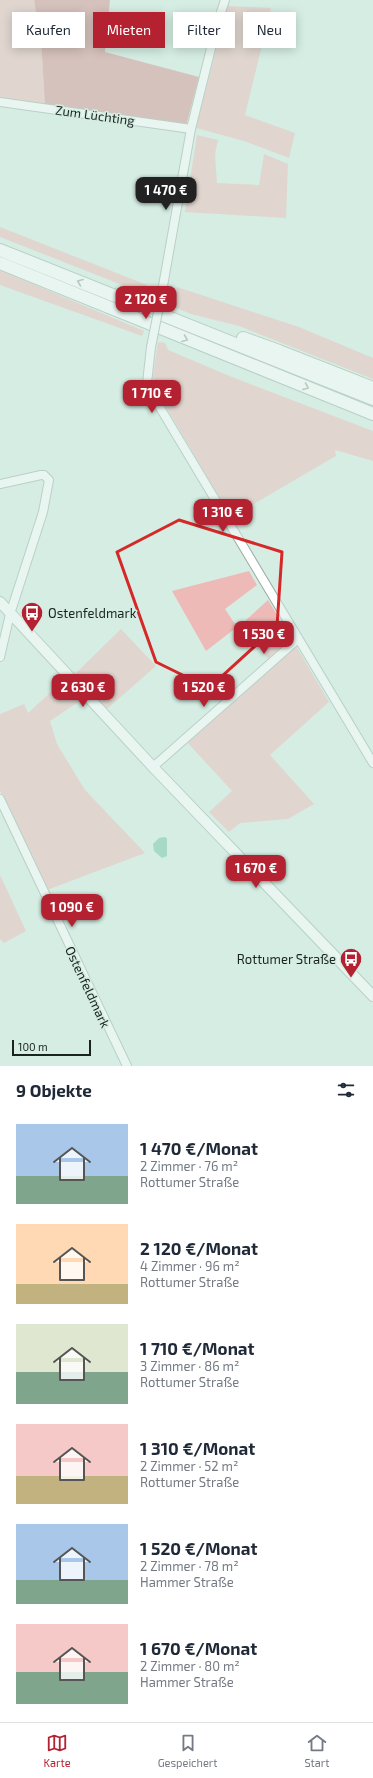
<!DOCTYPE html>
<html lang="de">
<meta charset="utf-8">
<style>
body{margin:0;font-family:"Exo 2",sans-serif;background:#f6f6f7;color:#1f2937;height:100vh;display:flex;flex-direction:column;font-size:15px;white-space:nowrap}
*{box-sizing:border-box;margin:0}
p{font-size:13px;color:#747a83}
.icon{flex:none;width:22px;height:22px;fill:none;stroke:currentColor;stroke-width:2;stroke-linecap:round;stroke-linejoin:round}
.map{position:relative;height:1066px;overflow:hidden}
.side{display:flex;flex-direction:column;background:#fff;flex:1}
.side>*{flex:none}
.banner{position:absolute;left:12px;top:12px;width:349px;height:36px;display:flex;gap:8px}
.scale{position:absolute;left:12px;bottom:10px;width:79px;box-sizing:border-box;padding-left:4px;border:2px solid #1a231f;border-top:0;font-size:11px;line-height:14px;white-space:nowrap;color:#1a231f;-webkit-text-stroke:3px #d5ede3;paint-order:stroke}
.price{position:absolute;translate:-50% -34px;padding:0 9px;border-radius:8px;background:#b42232;color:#fff;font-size:13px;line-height:26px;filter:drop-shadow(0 1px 2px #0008)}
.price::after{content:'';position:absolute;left:50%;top:24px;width:12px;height:9px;margin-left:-6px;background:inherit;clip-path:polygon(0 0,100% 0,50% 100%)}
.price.current{background:#222;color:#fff}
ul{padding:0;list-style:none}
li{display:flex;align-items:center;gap:12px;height:100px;padding:0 16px}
li span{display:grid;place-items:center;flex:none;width:112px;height:80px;border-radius:0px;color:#555}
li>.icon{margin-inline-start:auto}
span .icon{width:48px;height:48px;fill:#fffc;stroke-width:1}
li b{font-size:17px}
h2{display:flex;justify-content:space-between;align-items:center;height:48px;padding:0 16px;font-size:17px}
.pill{padding:0 14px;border-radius:0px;background:#fff;box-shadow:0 2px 10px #0003;font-size:14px;line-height:36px}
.pill.current{background:#b42232;color:#fff}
.tabs{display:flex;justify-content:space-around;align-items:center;height:56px;border-top:1px solid #e0e1e3;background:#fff;font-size:11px;color:#747a83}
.tabs a{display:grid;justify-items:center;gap:2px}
.tabs .current{color:#b42232}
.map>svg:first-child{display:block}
</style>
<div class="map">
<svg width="373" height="1066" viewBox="0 0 373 1066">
<rect width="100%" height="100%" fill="#d5ede3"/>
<g fill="#eebab7">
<polygon points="0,0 34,0 41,40 45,106 0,99"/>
<polygon points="227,6 271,8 245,115 295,133 289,158 244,141 196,128"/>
<polygon points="197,135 218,140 215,154 217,183 259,185 264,154 288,164 286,218 185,212"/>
<polygon points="0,227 147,285 145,294 0,237"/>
<polygon points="0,270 144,331 142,336 0,285"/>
<polygon points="177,287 299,327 373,358 373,379 239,326 191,314 174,307"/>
<polygon points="158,342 165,343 168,350 232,377 373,431 373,461 335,450 336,456 231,517 156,390 153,376"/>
<polygon points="249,571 257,585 225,609 237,627 206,651 172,591"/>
<polygon points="268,600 291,638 268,659 244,622"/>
<polygon points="121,629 156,666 107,709 90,694 76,673"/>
<polygon points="296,646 329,702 270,755 314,804 288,819 240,823 229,832 209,812 232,791 186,741"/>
<polygon points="64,680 83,699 50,721 57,744 85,790 145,853 47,890 0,791 0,714 24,704 28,713"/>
<polygon points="0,875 26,931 4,943 0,939"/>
</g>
<polygon fill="#d88f8c" points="34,0 110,0 105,52 199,77 186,126 45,106 41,40"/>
<polygon fill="#70c0a4" points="164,837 167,838 167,856 162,858 154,851 153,844 159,838"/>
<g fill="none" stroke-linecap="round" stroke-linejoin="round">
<g stroke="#97aea4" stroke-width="10">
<g id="minor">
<polyline points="0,102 191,129"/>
<polyline points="161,297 191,129 217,24 225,0"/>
<polyline points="151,347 147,383 150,391 373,763"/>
<polyline points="0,484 41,475 44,475 49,480 43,512 10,614 0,657"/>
<polyline points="153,767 298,639"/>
<polyline points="0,799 127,1066"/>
</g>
</g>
<g stroke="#97aea4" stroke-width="12">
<polyline id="major" points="0,602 153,767 373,996"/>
</g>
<g stroke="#97aea4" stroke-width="14">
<g id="highway">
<polyline points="0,250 373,399"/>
<polyline points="0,263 373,414"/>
<polyline points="243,338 279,351 373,388"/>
</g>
</g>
<use href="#minor" stroke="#fff" stroke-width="8"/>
<use href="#major" stroke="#fff" stroke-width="10"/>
<use href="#highway" stroke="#fff" stroke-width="12"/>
<g stroke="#97aea4" stroke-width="10" stroke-linecap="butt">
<polyline id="minor-bridge" points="151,347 161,297"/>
</g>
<use href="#minor-bridge" stroke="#fff" stroke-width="8"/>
</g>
<defs><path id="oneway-chevron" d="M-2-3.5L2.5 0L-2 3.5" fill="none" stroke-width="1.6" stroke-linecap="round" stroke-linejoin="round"/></defs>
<g stroke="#989c9a">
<use href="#oneway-chevron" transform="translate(80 282) rotate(-158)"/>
<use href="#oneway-chevron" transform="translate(185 339) rotate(22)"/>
<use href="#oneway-chevron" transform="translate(306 387) rotate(22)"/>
</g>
<path d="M0 0H373V1066H0ZM179 520 282 552 277 626 209 688 156 662 117 552Z" fill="#d5ede3" fill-opacity=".55" fill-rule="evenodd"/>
<path fill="none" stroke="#d62828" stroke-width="3" stroke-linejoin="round" d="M179 520 282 552 277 626 209 688 156 662 117 552Z"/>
<defs>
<g id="bus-pin" transform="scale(1.15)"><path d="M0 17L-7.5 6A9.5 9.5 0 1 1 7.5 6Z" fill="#b42232" stroke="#d5ede3"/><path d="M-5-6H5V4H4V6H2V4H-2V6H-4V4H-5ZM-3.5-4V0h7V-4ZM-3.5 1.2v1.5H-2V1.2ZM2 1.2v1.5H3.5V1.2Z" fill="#fff"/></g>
</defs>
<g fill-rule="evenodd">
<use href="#bus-pin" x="32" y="613"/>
<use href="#bus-pin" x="351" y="959"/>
</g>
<g text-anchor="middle" stroke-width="3" stroke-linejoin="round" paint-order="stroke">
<g font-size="13" fill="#1a231f" stroke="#d5ede3">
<text transform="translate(95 115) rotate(8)" y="5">Zum Lüchting</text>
<text transform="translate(88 987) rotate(65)" y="5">Ostenfeldmark</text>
</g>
<g font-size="13" fill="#1a231f" stroke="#d5ede3" text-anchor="start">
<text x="48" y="618">Ostenfeldmark</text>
<text x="336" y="964" text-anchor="end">Rottumer Straße</text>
</g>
</g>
</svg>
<div class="scale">100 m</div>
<b class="price current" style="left:166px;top:211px">1 470 €</b>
<b class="price" style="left:146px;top:320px">2 120 €</b>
<b class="price" style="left:152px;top:414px">1 710 €</b>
<b class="price" style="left:223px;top:533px">1 310 €</b>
<b class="price" style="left:264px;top:655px">1 530 €</b>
<b class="price" style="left:83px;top:708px">2 630 €</b>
<b class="price" style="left:204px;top:708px">1 520 €</b>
<b class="price" style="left:256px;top:889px">1 670 €</b>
<b class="price" style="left:72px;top:928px">1 090 €</b>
<div class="banner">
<a class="pill">Kaufen</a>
<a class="pill current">Mieten</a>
<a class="pill">Filter</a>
<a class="pill">Neu</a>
</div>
</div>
<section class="side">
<h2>9 Objekte<svg class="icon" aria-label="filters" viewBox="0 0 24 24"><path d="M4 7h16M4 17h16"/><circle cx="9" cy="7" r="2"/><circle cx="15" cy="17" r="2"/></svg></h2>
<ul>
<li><span style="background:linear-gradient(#a9c7e8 65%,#7fa58c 0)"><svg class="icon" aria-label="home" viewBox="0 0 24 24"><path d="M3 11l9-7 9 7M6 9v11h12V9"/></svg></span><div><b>1 470 €/Monat</b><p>2 Zimmer · 76 m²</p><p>Rottumer Straße</p></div></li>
<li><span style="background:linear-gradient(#ffd9b3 75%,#c2b280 0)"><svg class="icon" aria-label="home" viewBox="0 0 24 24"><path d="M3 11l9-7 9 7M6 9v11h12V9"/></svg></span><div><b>2 120 €/Monat</b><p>4 Zimmer · 96 m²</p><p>Rottumer Straße</p></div></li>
<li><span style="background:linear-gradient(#dfe7d0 60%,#7fa58c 0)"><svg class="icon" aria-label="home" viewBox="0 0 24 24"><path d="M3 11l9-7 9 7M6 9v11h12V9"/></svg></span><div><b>1 710 €/Monat</b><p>3 Zimmer · 86 m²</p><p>Rottumer Straße</p></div></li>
<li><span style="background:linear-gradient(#f6c9c9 65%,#c2b280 0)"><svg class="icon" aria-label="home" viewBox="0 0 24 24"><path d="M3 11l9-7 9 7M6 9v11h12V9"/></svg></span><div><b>1 310 €/Monat</b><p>2 Zimmer · 52 m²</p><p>Rottumer Straße</p></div></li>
<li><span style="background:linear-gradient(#a9c7e8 70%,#7fa58c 0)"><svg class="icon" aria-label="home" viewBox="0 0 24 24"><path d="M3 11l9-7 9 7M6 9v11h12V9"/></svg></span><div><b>1 520 €/Monat</b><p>2 Zimmer · 78 m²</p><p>Hammer Straße</p></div></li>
<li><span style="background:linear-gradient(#f6c9c9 60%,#7fa58c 0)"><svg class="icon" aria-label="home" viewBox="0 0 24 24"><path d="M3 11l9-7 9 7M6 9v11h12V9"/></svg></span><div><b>1 670 €/Monat</b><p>2 Zimmer · 80 m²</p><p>Hammer Straße</p></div></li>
</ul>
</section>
<nav class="tabs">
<a class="current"><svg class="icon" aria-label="map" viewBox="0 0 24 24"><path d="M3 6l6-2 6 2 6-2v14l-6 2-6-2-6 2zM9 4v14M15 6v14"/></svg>Karte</a>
<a><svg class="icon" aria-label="saved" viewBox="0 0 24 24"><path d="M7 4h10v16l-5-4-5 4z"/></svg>Gespeichert</a>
<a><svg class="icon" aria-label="home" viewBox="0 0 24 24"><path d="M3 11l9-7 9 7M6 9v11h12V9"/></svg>Start</a>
</nav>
